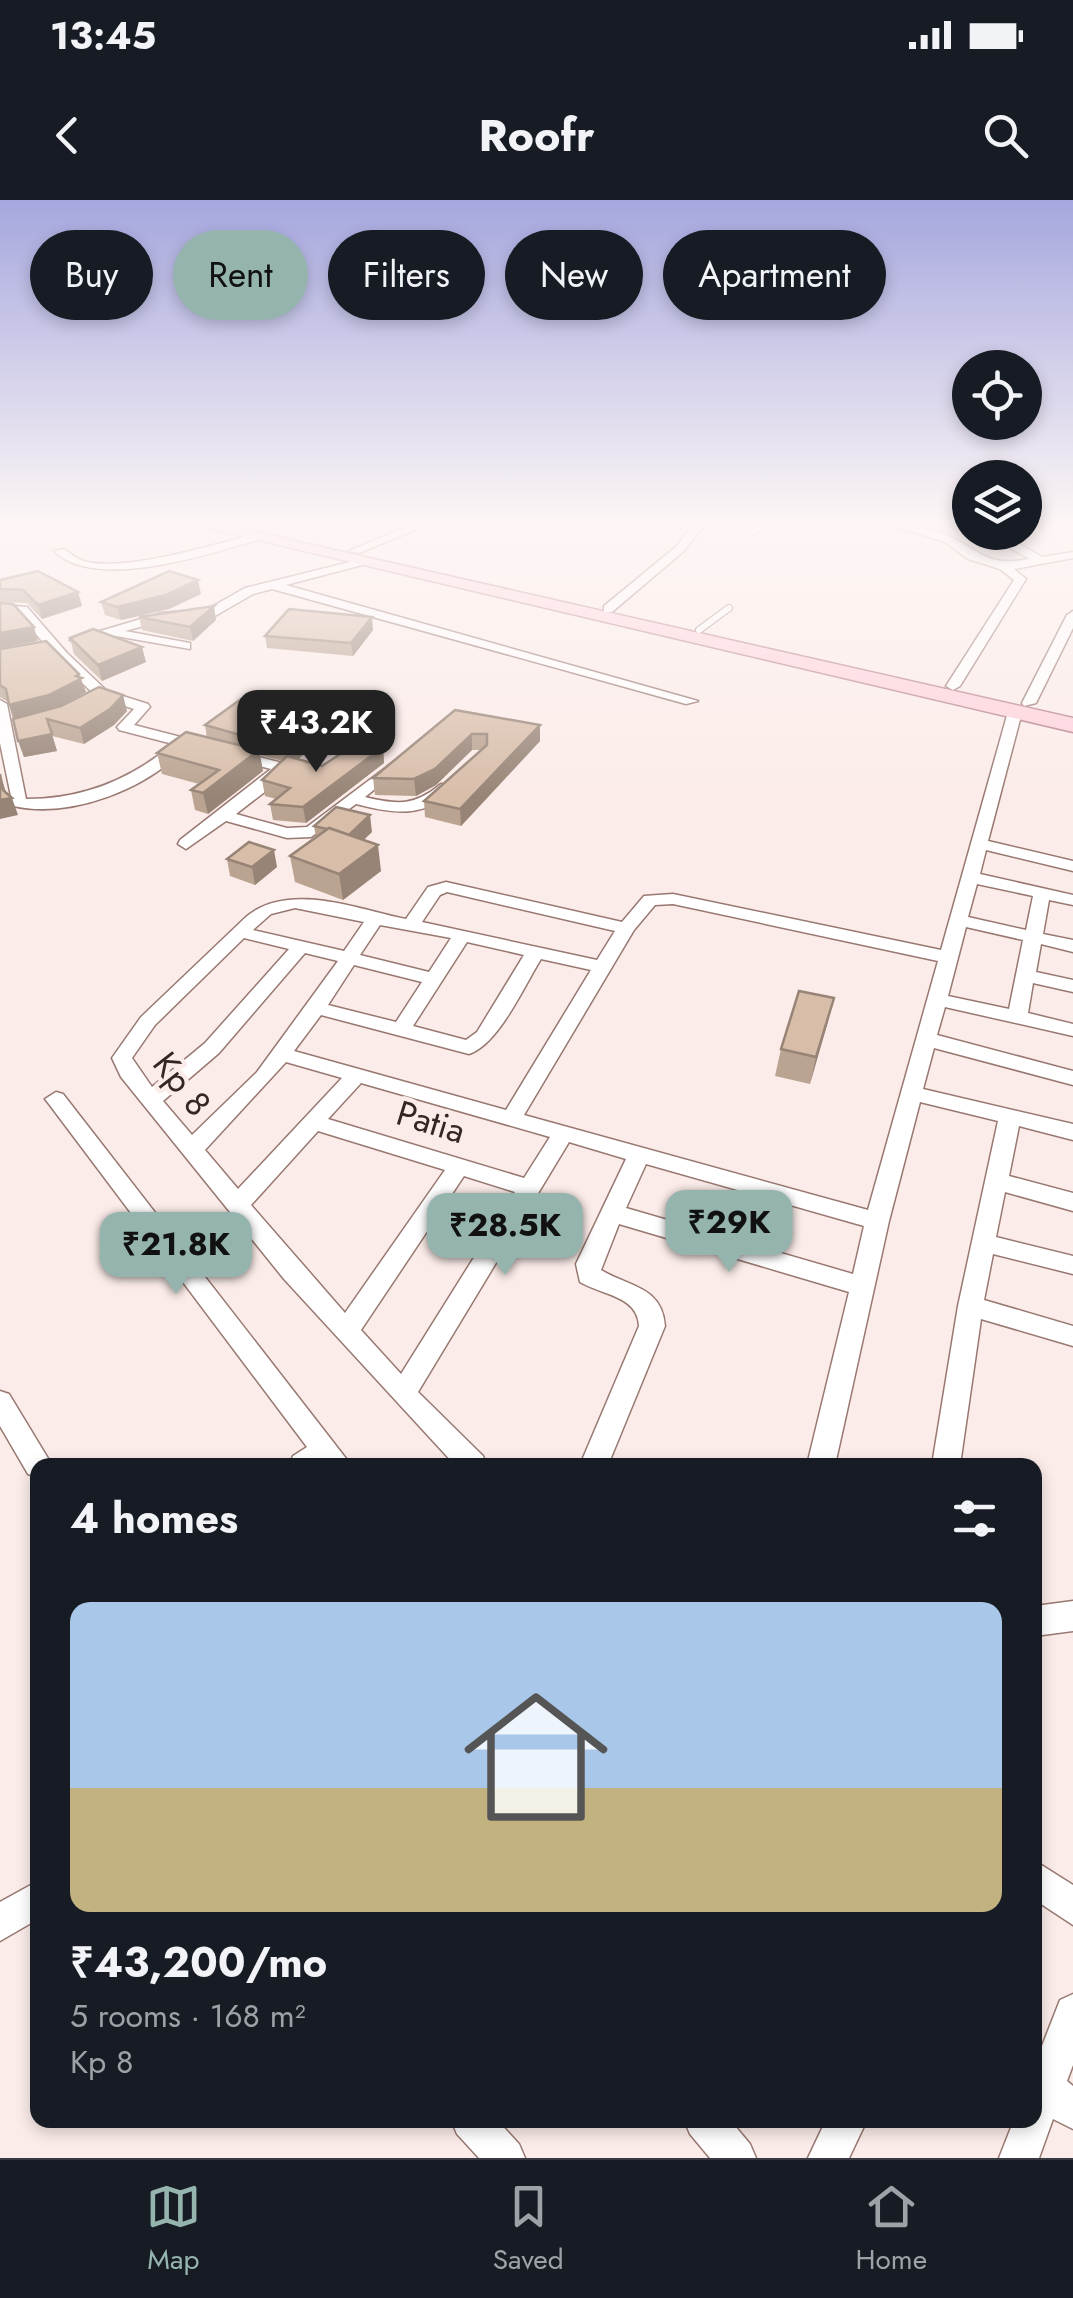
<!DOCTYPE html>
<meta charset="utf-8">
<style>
body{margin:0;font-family:Jost,sans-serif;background:#20242c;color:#f1f3f6;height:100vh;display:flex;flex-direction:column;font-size:38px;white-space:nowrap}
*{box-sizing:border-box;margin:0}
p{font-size:32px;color:#9ea1a6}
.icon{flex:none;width:55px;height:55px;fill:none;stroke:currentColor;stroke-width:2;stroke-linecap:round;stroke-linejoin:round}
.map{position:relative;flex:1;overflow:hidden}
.panel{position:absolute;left:30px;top:1258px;width:1012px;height:670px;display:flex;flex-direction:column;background:#171b24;border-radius:20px;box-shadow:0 5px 15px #0003}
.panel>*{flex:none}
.banner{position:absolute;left:30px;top:30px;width:1015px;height:90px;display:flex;gap:20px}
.controls{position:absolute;left:952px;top:150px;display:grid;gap:20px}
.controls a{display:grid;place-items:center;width:90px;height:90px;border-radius:50%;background:#171b24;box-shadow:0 5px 15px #0003;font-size:50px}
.price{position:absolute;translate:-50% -85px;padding:0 22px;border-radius:20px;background:#95b4ae;color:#111;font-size:32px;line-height:65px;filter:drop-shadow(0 2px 5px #0008)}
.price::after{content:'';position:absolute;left:50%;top:60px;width:30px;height:22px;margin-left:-15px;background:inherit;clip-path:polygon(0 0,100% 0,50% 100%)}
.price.current{background:#222;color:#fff}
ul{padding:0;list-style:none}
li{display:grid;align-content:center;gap:20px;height:530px;padding:0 40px}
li+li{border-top:2px solid #363941}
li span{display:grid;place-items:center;height:310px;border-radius:20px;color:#555}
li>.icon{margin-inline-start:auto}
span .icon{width:180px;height:180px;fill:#fffc;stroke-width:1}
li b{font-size:42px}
h2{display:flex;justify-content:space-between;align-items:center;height:120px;padding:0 40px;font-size:42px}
.pill{padding:0 35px;border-radius:45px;background:#171b24;box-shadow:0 5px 15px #0003;font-size:35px;line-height:90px}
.pill.current{background:#95b4ae;color:#111}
.status{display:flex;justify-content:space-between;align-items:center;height:70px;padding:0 50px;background:#171b24;direction:ltr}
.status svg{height:28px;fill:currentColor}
header{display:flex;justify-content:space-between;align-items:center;height:130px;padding:0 40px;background:#171b24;font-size:45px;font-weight:700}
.tabs{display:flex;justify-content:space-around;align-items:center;height:140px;border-top:2px solid #363941;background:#171b24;font-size:28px;color:#9ea1a6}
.tabs a{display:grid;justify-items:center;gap:5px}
.tabs .current{color:#95b4ae}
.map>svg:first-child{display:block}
</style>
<div class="status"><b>13:45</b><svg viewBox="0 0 49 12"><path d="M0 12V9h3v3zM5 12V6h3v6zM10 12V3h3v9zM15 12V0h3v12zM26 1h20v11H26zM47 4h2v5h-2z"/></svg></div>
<header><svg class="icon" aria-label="back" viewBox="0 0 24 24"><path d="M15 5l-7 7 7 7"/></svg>Roofr<svg class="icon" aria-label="search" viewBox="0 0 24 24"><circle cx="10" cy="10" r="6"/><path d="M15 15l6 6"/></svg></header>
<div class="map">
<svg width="1073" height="1958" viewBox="0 0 1073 1958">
<rect width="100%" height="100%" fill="#fbece9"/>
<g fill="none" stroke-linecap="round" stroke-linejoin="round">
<g stroke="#987871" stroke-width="8">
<g id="lane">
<polyline points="754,331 765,323"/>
<polyline points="699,430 729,408"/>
</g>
</g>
<g stroke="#987871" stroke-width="3">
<g id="street">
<polygon points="416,323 419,328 359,353 349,351"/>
<polygon points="694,323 705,323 685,350 612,412 604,412 604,406 677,346"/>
<path d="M884 323C906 323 935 328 955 339 986 356 991 366 1029 359L984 332H998L1042 357 1073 352V358L1014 369 1026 379 960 486 953 490 946 486 1014 380 1000 369 968 359 945 342Z"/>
<path d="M256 334 260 339C210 354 95 392 54 351L64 349C70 353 76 359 84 361 122 373 216 344 256 334Z"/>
<polygon points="362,359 366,364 286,385 698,501 686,504 272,389 253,394 215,416 162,421 125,431 190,443 190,449 110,435 77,444 70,440 161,413 208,409 245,388"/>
<path d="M0 405 27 407 67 453 107 491 148 504 150 507 134 525 286 564 289 567 275 584 236 614 287 628 307 627 396 560 401 562V568L365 597C398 605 415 606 441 584L455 587C426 619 395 614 356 604L311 637 287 638 226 621 186 649 178 644 180 640 271 569 186 547C147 589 71 619 13 606L0 543V500L7 504 26 599C83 599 130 580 173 544L119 530 117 527 134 509 97 497 57 459 19 414 0 413Z"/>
<polygon points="1073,411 1073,428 1036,503 1024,506 1022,503 1067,415"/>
<path d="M1015 508 1022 512 988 641 1073 661V671L986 650 980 674 1073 695V705L1049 700 1043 734 1073 740V752L1041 744 1036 772 1073 780V792L1033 783 1028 813 1073 824V836L945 807 937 835 1073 871V885L934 848 923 889 1073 924V940L1019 926 1009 976 1073 993V1011L1005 992 996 1037 1073 1056V1074L993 1054 984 1100 1073 1126V1146L981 1119 960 1265H932L958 1106 998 921 920 902 889 1021 835 1265H807L849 1092 619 1024 601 1070C629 1087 662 1086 665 1126L608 1265H580L639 1126C638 1096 602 1095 580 1082L576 1064 626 959 569 942 418 1192 483 1256 487 1265H455L284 1079 121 877 112 858 141 817 246 717C288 681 357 709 406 719L428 687 446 682 622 722 644 696 673 694 941 750 1008 512ZM977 684 1033 696 1026 730 968 717ZM447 692 615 731 597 760 422 722 440 695ZM673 704 938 761 868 1010 524 915 634 730 655 705ZM295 708 364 722 344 751 253 730 271 714ZM380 725 451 738 429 772 360 755ZM966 727 1023 740 1009 809 948 796ZM244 738 289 749 205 843 152 887 132 858 155 825ZM467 742 524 755 477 832 466 840 413 826ZM305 753 338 761 257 872 192 935 163 901 219 853ZM541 759 591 770 506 910 294 851 321 815 469 854C499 844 524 786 541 759ZM354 765 422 782 396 822 328 805ZM286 862 342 878 238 989 205 950ZM361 883 550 937 524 978 328 919ZM318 931 445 970 345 1113 251 1005ZM646 964 864 1026 853 1074 626 1008ZM464 976 515 992 401 1174 361 1130Z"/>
<polygon points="56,892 63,894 351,1265 289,1265 293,1256 307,1247 49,904 45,899"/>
<polygon points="0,1191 9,1194 52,1265 38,1265 38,1277 28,1274 0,1226"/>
<polygon points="1073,1401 1073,1431 1035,1436 1035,1406"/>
<polygon points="1035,1661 1073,1685 1073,1725 1035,1700"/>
<polygon points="38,1681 38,1719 0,1741 0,1702"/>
<polygon points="1073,1794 1073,1865 1067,1881 1073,1886 1073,1929 1053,1919 1039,1958 999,1958 1014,1920 1035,1920 1035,1864 1060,1800"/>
<polygon points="451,1920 497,1920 519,1944 525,1958 479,1958 457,1934"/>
<polygon points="684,1920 730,1920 750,1944 756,1958 710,1958 690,1934"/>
<polygon points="826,1920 867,1920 849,1958 808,1958"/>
</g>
</g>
<g stroke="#b7818b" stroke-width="3">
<polygon id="primary" points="185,323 216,323 1073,518 1073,532"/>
</g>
<use href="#lane" stroke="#fff" stroke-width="6"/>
<use href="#street" fill="#fff" fill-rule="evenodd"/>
<use href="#primary" fill="#fed1db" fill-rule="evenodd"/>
</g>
<g fill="#baa391">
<polygon points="0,380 78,392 82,406 42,419 27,403 0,402"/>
<polygon points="201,394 169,409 121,420 105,415 101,402"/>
<polygon points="139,417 216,420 193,441 142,430"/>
<polygon points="373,430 353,456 267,448 265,436"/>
<polygon points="70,438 146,462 102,481 74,454"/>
<polygon points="0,449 80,477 86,492 58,507 127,511 114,525 84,544 52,536 57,551 24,557 8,502 0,497"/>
<polygon points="455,510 540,541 461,626 425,617 424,601 482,550 472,550 436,585 416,596 375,595 373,578"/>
<polygon points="270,520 259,528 304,554 298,559 322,566 383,547 384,563 306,623 273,620 270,604 276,599 265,596 262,580 282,561 260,555 263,571 208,614 195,610 191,590 199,584 162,574 157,553 207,538 205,525"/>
<polygon points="314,626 372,632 363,640 381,671 343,700 295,682 290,656 316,638"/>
<polygon points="227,659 277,667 255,685 230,676"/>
<polygon points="834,798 810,884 775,876 781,849"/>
</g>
<g fill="#978476">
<polygon points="198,380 201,394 169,409 121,420 117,407"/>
<polygon points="78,392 82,406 42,419 38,405"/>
<polygon points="214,406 216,420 193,441 190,427"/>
<polygon points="372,417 373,430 353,456 351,443"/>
<polygon points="34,427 38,441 0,448 0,433"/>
<polygon points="142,447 146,462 102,481 98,465"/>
<polygon points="79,474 86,492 54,509 14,519 9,505"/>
<polygon points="123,495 127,511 114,525 84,544 80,528"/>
<polygon points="267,506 270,520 246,537 242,523"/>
<polygon points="540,525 540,541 461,626 460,609"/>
<polygon points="52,534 57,551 24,557 18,541"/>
<polygon points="472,534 472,550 436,585 416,596 414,579"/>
<polygon points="302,539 304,554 292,564 289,549"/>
<polygon points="383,547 384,563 306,623 303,607"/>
<polygon points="259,550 263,571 208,614 203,593"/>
<polygon points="0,573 8,599 12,598 18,615 0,619 0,600 3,590"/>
<polygon points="370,615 372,632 351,652 349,635"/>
<polygon points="378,645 381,671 343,700 339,674"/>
<polygon points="274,650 277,667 255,685 252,667"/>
<polygon points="834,798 827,825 810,884 816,857"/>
</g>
<g fill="#d8bda9" stroke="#978476" stroke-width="2.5">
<polygon points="38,371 78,392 38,405 23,390 0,389 0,380"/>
<polygon points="169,371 198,380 166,395 117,407 101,402"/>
<polygon points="0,403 13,404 34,427 0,433"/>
<polygon points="214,406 190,427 139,417"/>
<polygon points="289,409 372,417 351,443 265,436"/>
<polygon points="93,429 142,447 98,465 70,438"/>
<polygon points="46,441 79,474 76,476 82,478 49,495 9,505 6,489 0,485 0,449"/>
<polygon points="99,487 123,495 110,509 80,528 47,519 52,534 18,541 13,519 61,506"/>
<polygon points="241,499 267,506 242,523 302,539 289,549 205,525"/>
<polygon points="455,510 540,525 460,609 424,601 487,545 487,534 472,534 435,569 414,579 373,578"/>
<polygon points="186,532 259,550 203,593 191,590 219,570 157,553"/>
<polygon points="360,541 383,547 303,607 270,604 290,588 262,580 287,556 322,566"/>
<polygon points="0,574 3,590 12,598 0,600"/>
<polygon points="336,607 370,615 349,635 329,628 327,629 314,626"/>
<polygon points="329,628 378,645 339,674 290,656"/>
<polygon points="249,642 274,650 252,667 227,659"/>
<polygon points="799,791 834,798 816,857 781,849"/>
</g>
<linearGradient id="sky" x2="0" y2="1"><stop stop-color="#a5a7de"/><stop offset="0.54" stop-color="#fdf6f5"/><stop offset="1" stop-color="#fdf6f5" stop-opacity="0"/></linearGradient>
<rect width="1073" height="597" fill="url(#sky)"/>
<g text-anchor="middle" stroke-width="9" stroke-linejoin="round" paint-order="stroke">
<g font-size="35" fill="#332623" stroke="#fbece9">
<text transform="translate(182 884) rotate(52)" y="12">Kp 8</text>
<text transform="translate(431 922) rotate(17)" y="12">Patia</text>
</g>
</g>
</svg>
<div class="controls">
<a><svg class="icon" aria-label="locate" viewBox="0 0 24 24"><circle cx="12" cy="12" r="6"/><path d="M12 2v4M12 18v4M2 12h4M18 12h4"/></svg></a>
<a><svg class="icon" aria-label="layers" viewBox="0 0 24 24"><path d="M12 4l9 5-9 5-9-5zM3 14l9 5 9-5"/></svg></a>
</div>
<b class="price current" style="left:316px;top:575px">₹43.2K</b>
<b class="price" style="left:729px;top:1075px">₹29K</b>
<b class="price" style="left:505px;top:1078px">₹28.5K</b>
<b class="price" style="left:176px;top:1097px">₹21.8K</b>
<div class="banner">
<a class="pill">Buy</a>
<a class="pill current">Rent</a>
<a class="pill">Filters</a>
<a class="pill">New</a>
<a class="pill">Apartment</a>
</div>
<section class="panel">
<h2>4 homes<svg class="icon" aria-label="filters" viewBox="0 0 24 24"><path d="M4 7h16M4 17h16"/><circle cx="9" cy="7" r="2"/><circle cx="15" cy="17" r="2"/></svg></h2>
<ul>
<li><span style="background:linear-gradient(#a9c7e8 60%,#c2b280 0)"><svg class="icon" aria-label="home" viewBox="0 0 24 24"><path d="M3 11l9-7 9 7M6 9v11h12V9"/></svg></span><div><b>₹43,200/mo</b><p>5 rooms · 168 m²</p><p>Kp 8</p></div></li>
</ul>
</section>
</div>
<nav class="tabs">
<a class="current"><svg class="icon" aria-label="map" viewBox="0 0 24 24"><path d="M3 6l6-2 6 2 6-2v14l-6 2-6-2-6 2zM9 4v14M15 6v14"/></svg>Map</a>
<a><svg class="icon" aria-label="saved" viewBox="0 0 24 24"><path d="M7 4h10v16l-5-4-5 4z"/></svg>Saved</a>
<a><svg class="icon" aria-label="home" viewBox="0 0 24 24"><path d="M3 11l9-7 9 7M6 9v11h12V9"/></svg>Home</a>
</nav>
